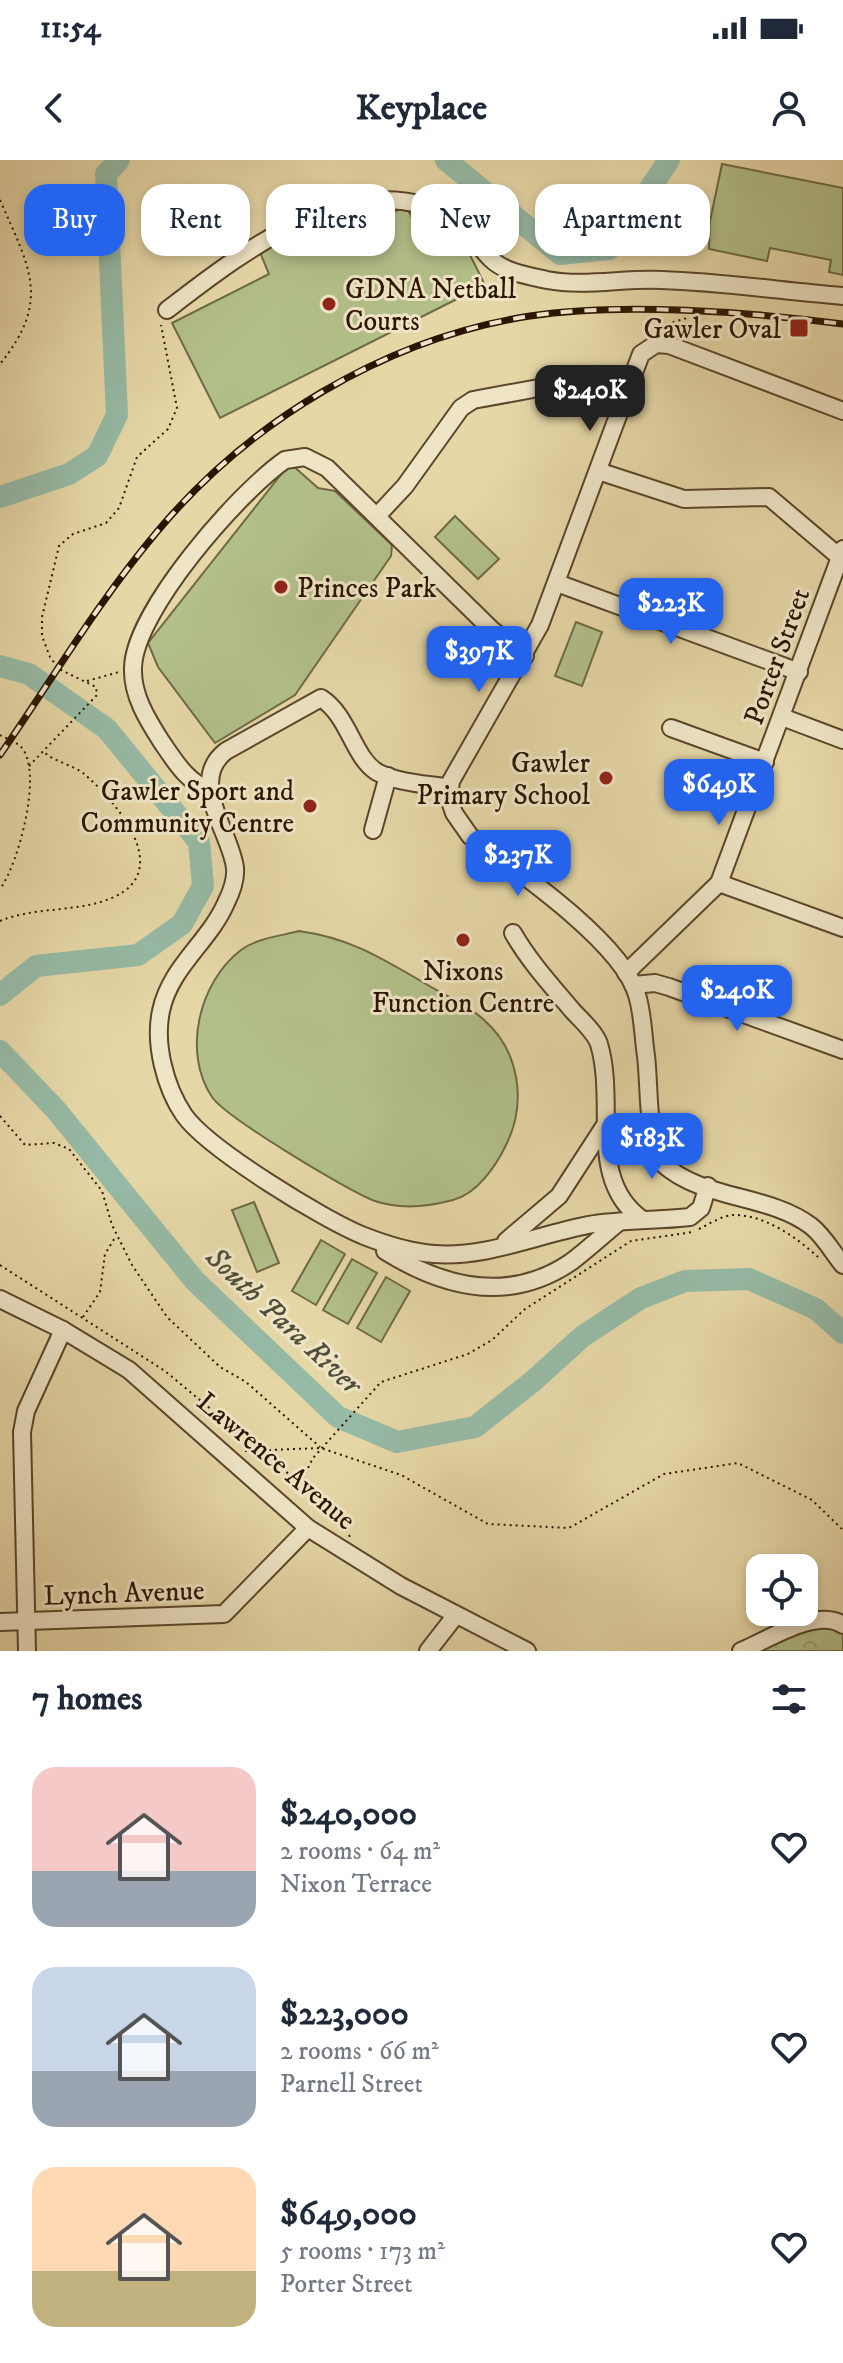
<!DOCTYPE html>
<meta charset="utf-8">
<style>
body{margin:0;font-family:"IM FELL DW Pica",serif;background:#f6f6f7;color:#1f2937;height:100vh;display:flex;flex-direction:column;font-size:30px;white-space:nowrap}
*{box-sizing:border-box;margin:0}
p{font-size:26px;color:#747a83}
.icon{flex:none;width:44px;height:44px;fill:none;stroke:currentColor;stroke-width:2;stroke-linecap:round;stroke-linejoin:round}
.map{position:relative;height:1491px;overflow:hidden}
.details{display:flex;flex-direction:column;background:#fff;flex:1}
.details>*{flex:none}
.top-card{position:absolute;left:24px;top:24px;width:796px;height:72px;display:flex;gap:16px}
.fabs{position:absolute;left:746px;top:1394px;display:grid;gap:16px}
.fabs a{display:grid;place-items:center;width:72px;height:72px;border-radius:16px;background:#fff;box-shadow:0 4px 12px #0003;font-size:40px}
.price{position:absolute;translate:-50% -68px;padding:0 18px;border-radius:16px;background:#2563eb;color:#fff;font-size:26px;line-height:52px;filter:drop-shadow(0 2px 4px #0008)}
.price::after{content:'';position:absolute;left:50%;top:48px;width:24px;height:18px;margin-left:-12px;background:inherit;clip-path:polygon(0 0,100% 0,50% 100%)}
.price.current{background:#222;color:#fff}
ul{padding:0;list-style:none}
li{display:flex;align-items:center;gap:24px;height:200px;padding:0 32px}
li span{display:grid;place-items:center;flex:none;width:224px;height:160px;border-radius:24px;color:#555}
li>.icon{margin-inline-start:auto}
span .icon{width:96px;height:96px;fill:#fffc;stroke-width:1}
li b{font-size:34px}
h2{display:flex;justify-content:space-between;align-items:center;height:96px;padding:0 32px;font-size:34px}
.pill{padding:0 28px;border-radius:24px;background:#fff;box-shadow:0 4px 12px #0003;font-size:28px;line-height:72px}
.pill.current{background:#2563eb;color:#fff}
.status{display:flex;justify-content:space-between;align-items:center;height:56px;padding:0 40px;background:#fff;direction:ltr}
.status svg{height:22px;fill:currentColor}
header{display:flex;justify-content:space-between;align-items:center;height:104px;padding:0 32px;background:#fff;font-size:36px;font-weight:700}
.map>svg:first-child{display:block}
</style>
<div class="status"><b>11:54</b><svg viewBox="0 0 49 12"><path d="M0 12V9h3v3zM5 12V6h3v6zM10 12V3h3v9zM15 12V0h3v12zM26 1h20v11H26zM47 4h2v5h-2z"/></svg></div>
<header><svg class="icon" aria-label="back" viewBox="0 0 24 24"><path d="M15 5l-7 7 7 7"/></svg>Keyplace<svg class="icon" aria-label="person" viewBox="0 0 24 24"><circle cx="12" cy="8" r="4"/><path d="M4 21q1-7 8-7t8 7"/></svg></header>
<div class="map">
<svg width="843" height="1491" viewBox="0 0 843 1491">
<defs>
<pattern id="park-crowns" width="20" height="18" patternUnits="userSpaceOnUse" patternTransform="scale(2)"><rect width="20" height="18" fill="#b2bf89"/><path d="M2 6a3 3 0 1 1 6 0M12 15a3 3 0 1 1 6 0" fill="none" stroke="#99a374"/></pattern>
</defs>
<rect width="100%" height="100%" fill="#e6d7a7"/>
<filter id="stains"><feTurbulence type="fractalNoise" baseFrequency=".0025" numOctaves="4"/><feColorMatrix values="0 0 0 0 .2 0 0 0 0 .09 0 0 0 0 .02 0 0 0 .5 -.17"/></filter>
<radialGradient id="worn" r=".72"><stop offset=".6" stop-color="#630" stop-opacity="0"/><stop offset="1" stop-color="#630" stop-opacity=".3"/></radialGradient>
<polygon fill="url(#park-crowns)" stroke="#6e6a44" stroke-width="2" points="814,1460 843,1465 843,1491 741,1491"/>
<g fill="#b2bf89" stroke="#6e6a44" stroke-width="2">
<polygon points="722,4 843,28 843,115 829,112 831,100 770,88 767,101 709,89 710,61"/>
<polygon points="406,46 424,81 456,67 485,125 220,258 172,163 269,114 259,90 342,48 354,72"/>
<polygon points="290,303 318,328 335,331 392,385 391,396 295,535 215,583 158,507 148,483"/>
<polygon points="455,356 499,399 478,419 435,377"/>
<polygon points="576,462 602,472 582,526 555,516"/>
<path d="M299 771C349 778 378 796 421 821 440 833 466 844 483 859 520 891 527 943 506 985 496 1006 477 1034 453 1040 427 1047 401 1050 375 1041 350 1032 225 957 212 937 182 892 199 822 241 790 257 778 281 776 299 771Z"/>
<polygon points="254,1042 279,1103 257,1112 232,1050"/>
<polygon points="321,1080 345,1094 316,1145 292,1131"/>
<polygon points="352,1099 377,1113 348,1164 323,1150"/>
<polygon points="386,1117 410,1131 381,1182 357,1168"/>
</g>
<g fill="none" stroke-linecap="round" stroke-linejoin="round">
<g stroke="#96baa6" stroke-width="22">
<polyline points="446,0 560,94 609,89 669,0"/>
<polyline points="0,337 69,314 97,296 117,255 106,14 119,0"/>
<polyline points="0,506 29,514 107,569 199,682 203,726 182,764 138,795 36,806 0,835"/>
<polyline points="0,891 56,950 195,1121 338,1257 397,1282 475,1267 532,1222 583,1176 641,1138 685,1121 749,1119 816,1149 843,1173"/>
</g>
<g stroke="#5a462a" stroke-width="20">
<g id="minor">
<path d="M167 150C241 93 359 0 453 59 468 69 478 86 491 99 504 112 529 116 547 120 585 127 624 118 662 120 723 122 782 131 843 136"/>
<path d="M843 251 669 185 656 184 641 194 540 465 451 621 449 638 454 653 470 676C514 708 623 783 637 835 643 854 643 876 646 896 650 929 646 974 663 1004 703 1040 769 1034 811 1066 824 1076 833 1093 843 1105"/>
<polyline points="598,311 684,339 769,337 843,400"/>
<polyline points="377,356 405,326 461,248 473,240 544,227"/>
<polyline points="557,423 799,512"/>
<polyline points="782,557 843,580"/>
<polyline points="671,568 765,602"/>
<path d="M450 628C428 624 397 623 377 612 353 597 349 556 321 538L226 591C187 621 231 673 235 708 236 719 231 733 226 743 209 782 170 807 161 851 154 884 165 927 184 955 208 989 324 1060 364 1076 387 1085 409 1092 434 1094 486 1098 537 1075 588 1065 621 1059 656 1061 690 1057L701 1048 708 1026"/>
<path d="M212 631C188 624 174 600 161 581 147 559 132 535 133 508 134 451 239 332 285 300L305 297 327 308 491 469 525 496"/>
<polyline points="373,670 388,616"/>
<polyline points="719,723 843,768"/>
<path d="M513 773C529 801 551 825 572 850 581 860 595 872 599 884 617 944 586 1021 643 1060"/>
<polyline points="626,813 719,723 843,389"/>
<polyline points="633,825 655,823 669,827 843,890"/>
<polyline points="506,1081 559,1036 607,962"/>
<path d="M385 1091C444 1128 509 1144 571 1102 587 1090 603 1075 619 1062"/>
<polyline points="0,1139 63,1170 129,1210 308,1368 401,1426 527,1491"/>
<polyline points="0,1462 224,1454 308,1368"/>
<polyline points="27,1491 22,1272 26,1251 63,1170"/>
<polyline points="428,1491 456,1455"/>
<path d="M741 1491C768 1480 817 1447 843 1465"/>
</g>
</g>
<g stroke="#2b1500" stroke-width="2" stroke-dasharray="2 4" stroke-linecap="butt">
<path d="M0 40C29 107 52 140 0 204"/>
<polyline points="666,170 667,164 687,158"/>
<polyline points="87,521 119,512"/>
<path d="M0 575C7 579 17 582 22 588 43 614 18 705 0 729"/>
<polyline points="29,606 97,535 96,527 59,509 50,497 42,476 42,457 59,386 73,374 106,363 119,348 137,297 168,269 177,248 161,165"/>
<path d="M0 761C36 746 79 753 114 737 175 709 114 639 83 613 72 605 56 602 45 593"/>
<polyline points="0,956 25,985 54,983 69,989 102,1031 112,1065 132,1105 167,1157 220,1207 246,1222 320,1287"/>
<path d="M699 1069C709 1064 723 1055 734 1055 765 1055 796 1077 818 1097"/>
<polyline points="0,1105 165,1211 337,1354 350,1377"/>
<polyline points="83,1157 100,1132 105,1094 116,1076"/>
<polyline points="245,1291 321,1288 401,1315 488,1364 569,1368 664,1314 738,1303 812,1340 843,1370"/>
<polyline points="300,1324 313,1298 381,1222 468,1194 492,1180 525,1149 631,1081 693,1072"/>
</g>
<use href="#minor" stroke="#efe5c6" stroke-width="16"/>
<g stroke="#2b1500" stroke-width="7">
<path id="rail" d="M0 595C51 521 98 442 156 373 248 262 386 178 530 156 622 142 750 152 843 164"/>
</g>
<use href="#rail" stroke="#efe5c6" stroke-width="4" stroke-dasharray="12" stroke-linecap="butt"/>
</g>
<g fill="#8f2418" stroke="#efe5c6" stroke-width="3">
<circle cx="329" cy="144" r="8"/>
<rect x="789" y="158" width="20" height="20" rx="4"/>
<circle cx="281" cy="427" r="8"/>
<circle cx="606" cy="618" r="8"/>
<circle cx="310" cy="646" r="8"/>
<circle cx="463" cy="780" r="8"/>
</g>
<g text-anchor="middle" stroke-width="6" stroke-linejoin="round" paint-order="stroke">
<g font-size="28" fill="#2b1500" stroke="#efe5c6" text-anchor="end">
<text x="345" y="138" text-anchor="start">GDNA Netball<tspan x="345" dy="32">Courts</tspan></text>
<text x="781" y="178">Gawler Oval</text>
<text x="297" y="437" text-anchor="start">Princes Park</text>
<text x="590" y="612">Gawler<tspan x="590" dy="32">Primary School</tspan></text>
<text x="294" y="640">Gawler Sport and<tspan x="294" dy="32">Community Centre</tspan></text>
<text x="463" y="820" text-anchor="middle">Nixons<tspan x="463" dy="32">Function Centre</tspan></text>
</g>
<g font-size="28" fill="#2b1500" stroke="#efe5c6">
<text transform="translate(776 496) rotate(-70)" y="10">Porter Street</text>
<text transform="translate(277 1300) rotate(40)" y="10">Lawrence Avenue</text>
<text transform="translate(124 1432) rotate(-2)" y="10">Lynch Avenue</text>
</g>
<g font-size="30" font-style="italic" fill="#504f3a" stroke="#efe5c6">
<text transform="translate(284 1160) rotate(43)" y="10">South Para River</text>
</g>
</g>
<rect width="100%" height="100%" filter="url(#stains)"/>
<rect width="100%" height="100%" fill="url(#worn)"/>
</svg>
<div class="fabs">
<a><svg class="icon" aria-label="locate" viewBox="0 0 24 24"><circle cx="12" cy="12" r="6"/><path d="M12 2v4M12 18v4M2 12h4M18 12h4"/></svg></a>
</div>
<b class="price current" style="left:590px;top:273px">$240K</b>
<b class="price" style="left:671px;top:486px">$223K</b>
<b class="price" style="left:479px;top:534px">$397K</b>
<b class="price" style="left:719px;top:667px">$649K</b>
<b class="price" style="left:518px;top:738px">$237K</b>
<b class="price" style="left:737px;top:873px">$240K</b>
<b class="price" style="left:652px;top:1021px">$183K</b>
<div class="top-card">
<a class="pill current">Buy</a>
<a class="pill">Rent</a>
<a class="pill">Filters</a>
<a class="pill">New</a>
<a class="pill">Apartment</a>
</div>
</div>
<section class="details">
<h2>7 homes<svg class="icon" aria-label="filters" viewBox="0 0 24 24"><path d="M4 7h16M4 17h16"/><circle cx="9" cy="7" r="2"/><circle cx="15" cy="17" r="2"/></svg></h2>
<ul>
<li><span style="background:linear-gradient(#f6c9c9 65%,#9aa5b1 0)"><svg class="icon" aria-label="home" viewBox="0 0 24 24"><path d="M3 11l9-7 9 7M6 9v11h12V9"/></svg></span><div><b>$240,000</b><p>2 rooms · 64 m²</p><p>Nixon Terrace</p></div><svg class="icon" aria-label="heart" viewBox="0 0 24 24"><path d="M12 20l-8-8c-3-5 5-10 8-4 3-6 11-1 8 4z"/></svg></li>
<li><span style="background:linear-gradient(#c9d6e8 65%,#9aa5b1 0)"><svg class="icon" aria-label="home" viewBox="0 0 24 24"><path d="M3 11l9-7 9 7M6 9v11h12V9"/></svg></span><div><b>$223,000</b><p>2 rooms · 66 m²</p><p>Parnell Street</p></div><svg class="icon" aria-label="heart" viewBox="0 0 24 24"><path d="M12 20l-8-8c-3-5 5-10 8-4 3-6 11-1 8 4z"/></svg></li>
<li><span style="background:linear-gradient(#ffd9b3 65%,#c2b280 0)"><svg class="icon" aria-label="home" viewBox="0 0 24 24"><path d="M3 11l9-7 9 7M6 9v11h12V9"/></svg></span><div><b>$649,000</b><p>5 rooms · 173 m²</p><p>Porter Street</p></div><svg class="icon" aria-label="heart" viewBox="0 0 24 24"><path d="M12 20l-8-8c-3-5 5-10 8-4 3-6 11-1 8 4z"/></svg></li>
</ul>
</section>
